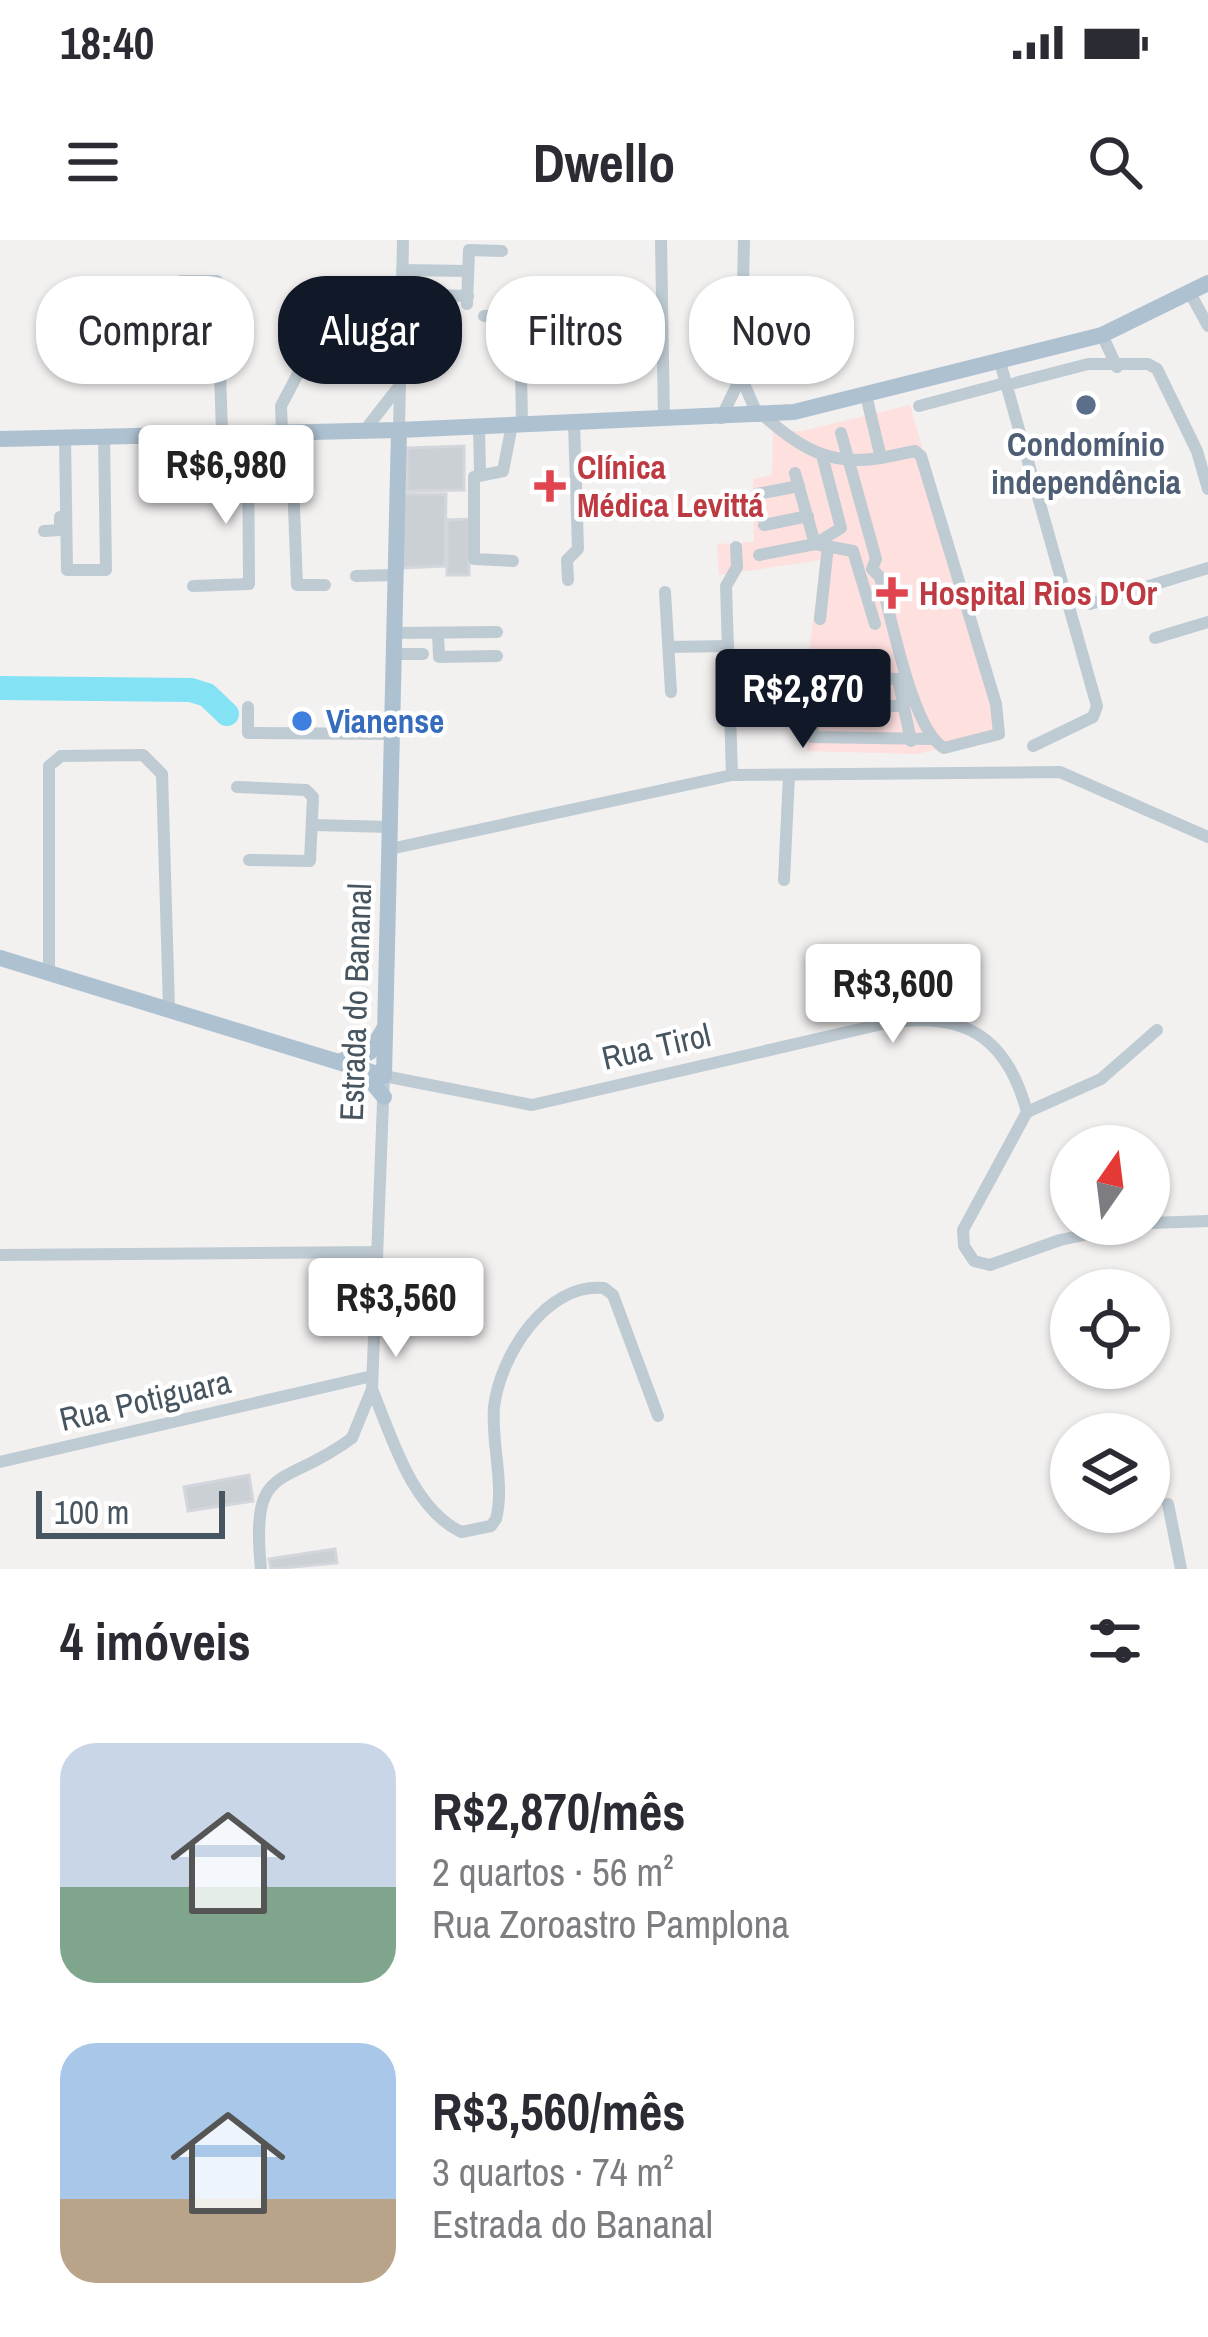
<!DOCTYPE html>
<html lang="pt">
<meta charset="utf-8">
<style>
body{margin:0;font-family:"Archivo Narrow",sans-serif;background:#f2f2f3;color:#2b2b33;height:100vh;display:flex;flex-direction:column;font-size:45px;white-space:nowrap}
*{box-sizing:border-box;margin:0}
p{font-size:39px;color:#7c7c81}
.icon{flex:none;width:66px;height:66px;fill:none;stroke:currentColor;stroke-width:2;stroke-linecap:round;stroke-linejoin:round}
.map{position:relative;height:1329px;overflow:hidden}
.sheet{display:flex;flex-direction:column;background:#fff;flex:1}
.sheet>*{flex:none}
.guide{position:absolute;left:36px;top:36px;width:1137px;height:108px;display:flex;gap:24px}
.needle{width:78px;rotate:14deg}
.controls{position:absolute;left:1050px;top:885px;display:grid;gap:24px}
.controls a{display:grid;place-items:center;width:120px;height:120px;border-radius:50%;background:#fff;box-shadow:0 3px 9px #0004;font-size:60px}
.scale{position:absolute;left:36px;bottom:30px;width:189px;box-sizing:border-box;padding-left:12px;border:6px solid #46555f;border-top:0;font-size:33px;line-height:42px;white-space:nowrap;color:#46555f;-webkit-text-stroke:9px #fff;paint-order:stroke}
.price{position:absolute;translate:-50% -102px;padding:0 27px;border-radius:12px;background:#fff;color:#222;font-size:39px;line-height:78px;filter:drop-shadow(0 3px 6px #0008)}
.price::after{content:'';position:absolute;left:50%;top:72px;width:36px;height:27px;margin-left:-18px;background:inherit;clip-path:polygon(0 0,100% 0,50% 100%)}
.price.current{background:#111827;color:#fff}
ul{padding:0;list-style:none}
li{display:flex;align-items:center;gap:36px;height:300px;padding:0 60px}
li span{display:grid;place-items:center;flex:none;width:336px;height:240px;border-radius:36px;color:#555}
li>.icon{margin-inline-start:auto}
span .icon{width:144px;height:144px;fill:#fffc;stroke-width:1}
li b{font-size:51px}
h2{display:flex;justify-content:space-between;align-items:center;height:144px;padding:0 60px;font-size:51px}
.pill{padding:0 42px;border-radius:48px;background:#fff;box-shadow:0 3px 9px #0004;font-size:42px;line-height:108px}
.pill.current{background:#111827;color:#fff}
.status{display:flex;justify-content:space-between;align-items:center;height:84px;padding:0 60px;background:#fff;direction:ltr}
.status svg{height:33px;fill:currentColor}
header{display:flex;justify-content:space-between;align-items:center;height:156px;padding:0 60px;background:#fff;font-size:54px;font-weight:700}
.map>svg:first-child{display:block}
</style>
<div class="status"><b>18:40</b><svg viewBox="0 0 49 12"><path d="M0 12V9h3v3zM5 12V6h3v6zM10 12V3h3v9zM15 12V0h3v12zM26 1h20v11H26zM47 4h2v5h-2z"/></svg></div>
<header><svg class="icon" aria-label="menu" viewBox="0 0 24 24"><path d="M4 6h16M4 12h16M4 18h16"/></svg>Dwello<svg class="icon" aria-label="search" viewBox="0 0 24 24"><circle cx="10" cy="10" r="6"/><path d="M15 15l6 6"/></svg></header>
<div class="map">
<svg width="1208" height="1329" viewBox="0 0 1208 1329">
<rect width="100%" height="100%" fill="#f3f0f0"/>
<polygon fill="#fee0df" points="910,165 1005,494 917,514 807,511 808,421 821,320 719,335 717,304 754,302 753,239 772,235 773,192 802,191"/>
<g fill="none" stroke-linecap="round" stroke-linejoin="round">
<polyline stroke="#83e3f5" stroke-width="24" points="0,448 191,450 207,455 227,474"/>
</g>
<g fill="#cbd0d5" stroke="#d3d6dc" stroke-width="3">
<polygon points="464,206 464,250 407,251 407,208"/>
<polygon points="403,254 446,254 445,326 402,328"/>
<polygon points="469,279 469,335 447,335 447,280"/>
<polygon points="249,1235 253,1261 188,1271 184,1247"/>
<polygon points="335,1309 337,1323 271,1329 269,1319"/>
</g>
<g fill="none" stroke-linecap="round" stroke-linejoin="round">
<g stroke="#bfcbd3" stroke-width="12">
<polyline points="661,0 664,180"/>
<polyline points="402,30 468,31"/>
<polyline points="181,41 217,41 222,193"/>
<polyline points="1190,53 1208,86"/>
<polyline points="401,54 468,56"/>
<polyline points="467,64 469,10 502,11"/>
<polyline points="324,69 401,72"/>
<polyline points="484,76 520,75 522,185"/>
<polyline points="1102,95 1117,127"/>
<polyline points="1000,122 1097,466 1093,477 1033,506"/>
<polyline points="741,137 758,176"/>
<polyline points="1015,143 1088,124 1148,124 1157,129 1197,211 1208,249"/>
<polyline points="919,166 1005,143"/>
<path d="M764 176C801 209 830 226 881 218L866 155"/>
<polyline points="721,178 741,137 744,0"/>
<polyline points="512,185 503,231 474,237 474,319 513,321"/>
<polyline points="479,187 480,232"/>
<polyline points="365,190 397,149"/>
<polyline points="399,190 403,0"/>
<polyline points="282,191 281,166 302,126 299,53"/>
<polyline points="291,191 297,345 325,345"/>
<path d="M841 193 876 319 872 329 880 337C891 375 912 490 944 508L999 494 996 464 921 216 915 211 881 218"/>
<polyline points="65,197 67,330 106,330 104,196"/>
<polyline points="795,233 815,304 841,288 823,219"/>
<polyline points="757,254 799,246"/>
<polyline points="764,285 808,276"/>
<polyline points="44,291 60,290 60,277"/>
<polyline points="759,315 815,304 853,311 875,384"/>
<polyline points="356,336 395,335"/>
<polyline points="568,340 567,320 578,309 574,183"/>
<polyline points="193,346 249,344 248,192"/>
<polyline points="665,352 671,452"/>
<polyline points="1090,364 1208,328"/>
<polyline points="820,379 828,306"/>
<polyline points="394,393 497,392"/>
<polyline points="438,393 439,417 497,416"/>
<polyline points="1155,398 1208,382"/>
<polyline points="669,407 727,406"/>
<polyline points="394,414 423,414"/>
<polyline points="898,439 815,437 812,497 933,499"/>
<polyline points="898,439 911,501"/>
<polyline points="812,465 904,466"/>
<polyline points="248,467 248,493 392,494"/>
<polyline points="732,535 726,346 737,327 736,307"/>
<polyline points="237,547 306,550 313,557 310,621 249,620"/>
<polyline points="314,585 390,587"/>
<polyline points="390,609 732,535 1060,532 1208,597"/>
<polyline points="784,640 789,535"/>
<polyline points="49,732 49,526 61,516 143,515 162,534 169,768"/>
<polyline points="1027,872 1101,839 1157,790"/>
<polyline points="1149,983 1208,981"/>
<polyline points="0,1015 376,1012"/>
<path d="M372 1149C392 1197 411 1267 461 1292L491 1286 496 1279C505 1244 491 1204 494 1167 500 1116 546 1042 604 1048L613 1055 658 1176"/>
<polyline points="0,1222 372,1136"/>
<polyline points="1168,1264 1181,1329"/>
<path d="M261 1329C250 1219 283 1250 352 1198L372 1149 384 836 532 865 882 784C960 770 1006 793 1027 872L963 990 964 1006 974 1021 990 1025 1060 1000 1136 984"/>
</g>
<g stroke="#adc1d1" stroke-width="16">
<polyline points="0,199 399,190 794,172 1102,95 1208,43"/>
<polyline points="0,718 384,836 399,190"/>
<polyline points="341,821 370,812 384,789"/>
<polyline points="362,830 384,857"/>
</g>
</g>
<circle fill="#5c6f8a" stroke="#fff" stroke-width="4.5" cx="1086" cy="165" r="12"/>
<g fill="#e0444e" stroke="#fff" stroke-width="4.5">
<path d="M544 228h12v12h12v12h-12v12h-12v-12h-12v-12h12z"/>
<path d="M886 335h12v12h12v12h-12v12h-12v-12h-12v-12h12z"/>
</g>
<circle fill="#3f7fe0" stroke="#fff" stroke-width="4.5" cx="302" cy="481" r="12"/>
<g text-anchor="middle" stroke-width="9" stroke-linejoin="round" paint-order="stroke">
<g font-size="33" font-weight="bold" fill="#4e5e75" stroke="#fff">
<text x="1086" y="216">Condomínio<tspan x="1086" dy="38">independência</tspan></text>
</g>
<g font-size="33" font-weight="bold" fill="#be3a42" stroke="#fff" text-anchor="start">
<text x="577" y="239">Clínica<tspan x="577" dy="38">Médica Levittá</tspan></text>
<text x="919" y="365">Hospital Rios D'Or</text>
</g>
<g font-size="33" font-weight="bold" fill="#366cbe" stroke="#fff" text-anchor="start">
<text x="326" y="493">Vianense</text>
</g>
<g font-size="33" fill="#46555f" stroke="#fff">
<text transform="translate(355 762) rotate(-88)" y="12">Estrada do Bananal</text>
<text transform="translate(656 806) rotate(-13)" y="12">Rua Tirol</text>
<text transform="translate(145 1160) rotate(-13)" y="12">Rua Potiguara</text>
</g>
</g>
</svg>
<div class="controls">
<a><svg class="needle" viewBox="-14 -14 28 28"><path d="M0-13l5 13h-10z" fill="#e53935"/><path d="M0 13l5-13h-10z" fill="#7c7c81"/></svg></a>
<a><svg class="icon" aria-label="locate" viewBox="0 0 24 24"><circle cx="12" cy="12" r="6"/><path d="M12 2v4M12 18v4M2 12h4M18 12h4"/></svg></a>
<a><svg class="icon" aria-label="layers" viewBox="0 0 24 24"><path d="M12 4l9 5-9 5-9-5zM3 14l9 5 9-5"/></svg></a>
</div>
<div class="scale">100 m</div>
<b class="price" style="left:226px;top:287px">R$6,980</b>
<b class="price current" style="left:803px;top:511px">R$2,870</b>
<b class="price" style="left:893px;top:806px">R$3,600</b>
<b class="price" style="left:396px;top:1120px">R$3,560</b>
<div class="guide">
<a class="pill">Comprar</a>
<a class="pill current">Alugar</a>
<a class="pill">Filtros</a>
<a class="pill">Novo</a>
</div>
</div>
<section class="sheet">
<h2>4 imóveis<svg class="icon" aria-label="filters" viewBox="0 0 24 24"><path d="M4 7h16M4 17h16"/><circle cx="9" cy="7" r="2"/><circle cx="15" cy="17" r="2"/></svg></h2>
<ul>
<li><span style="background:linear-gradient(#c9d6e8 60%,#7fa58c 0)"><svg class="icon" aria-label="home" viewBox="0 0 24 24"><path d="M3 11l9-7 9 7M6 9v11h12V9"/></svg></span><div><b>R$2,870/mês</b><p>2 quartos · 56 m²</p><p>Rua Zoroastro Pamplona</p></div></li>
<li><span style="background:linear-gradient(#a9c7e8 65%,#b9a48a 0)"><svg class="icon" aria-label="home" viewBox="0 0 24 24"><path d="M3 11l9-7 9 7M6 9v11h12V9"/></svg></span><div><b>R$3,560/mês</b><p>3 quartos · 74 m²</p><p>Estrada do Bananal</p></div></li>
</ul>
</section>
